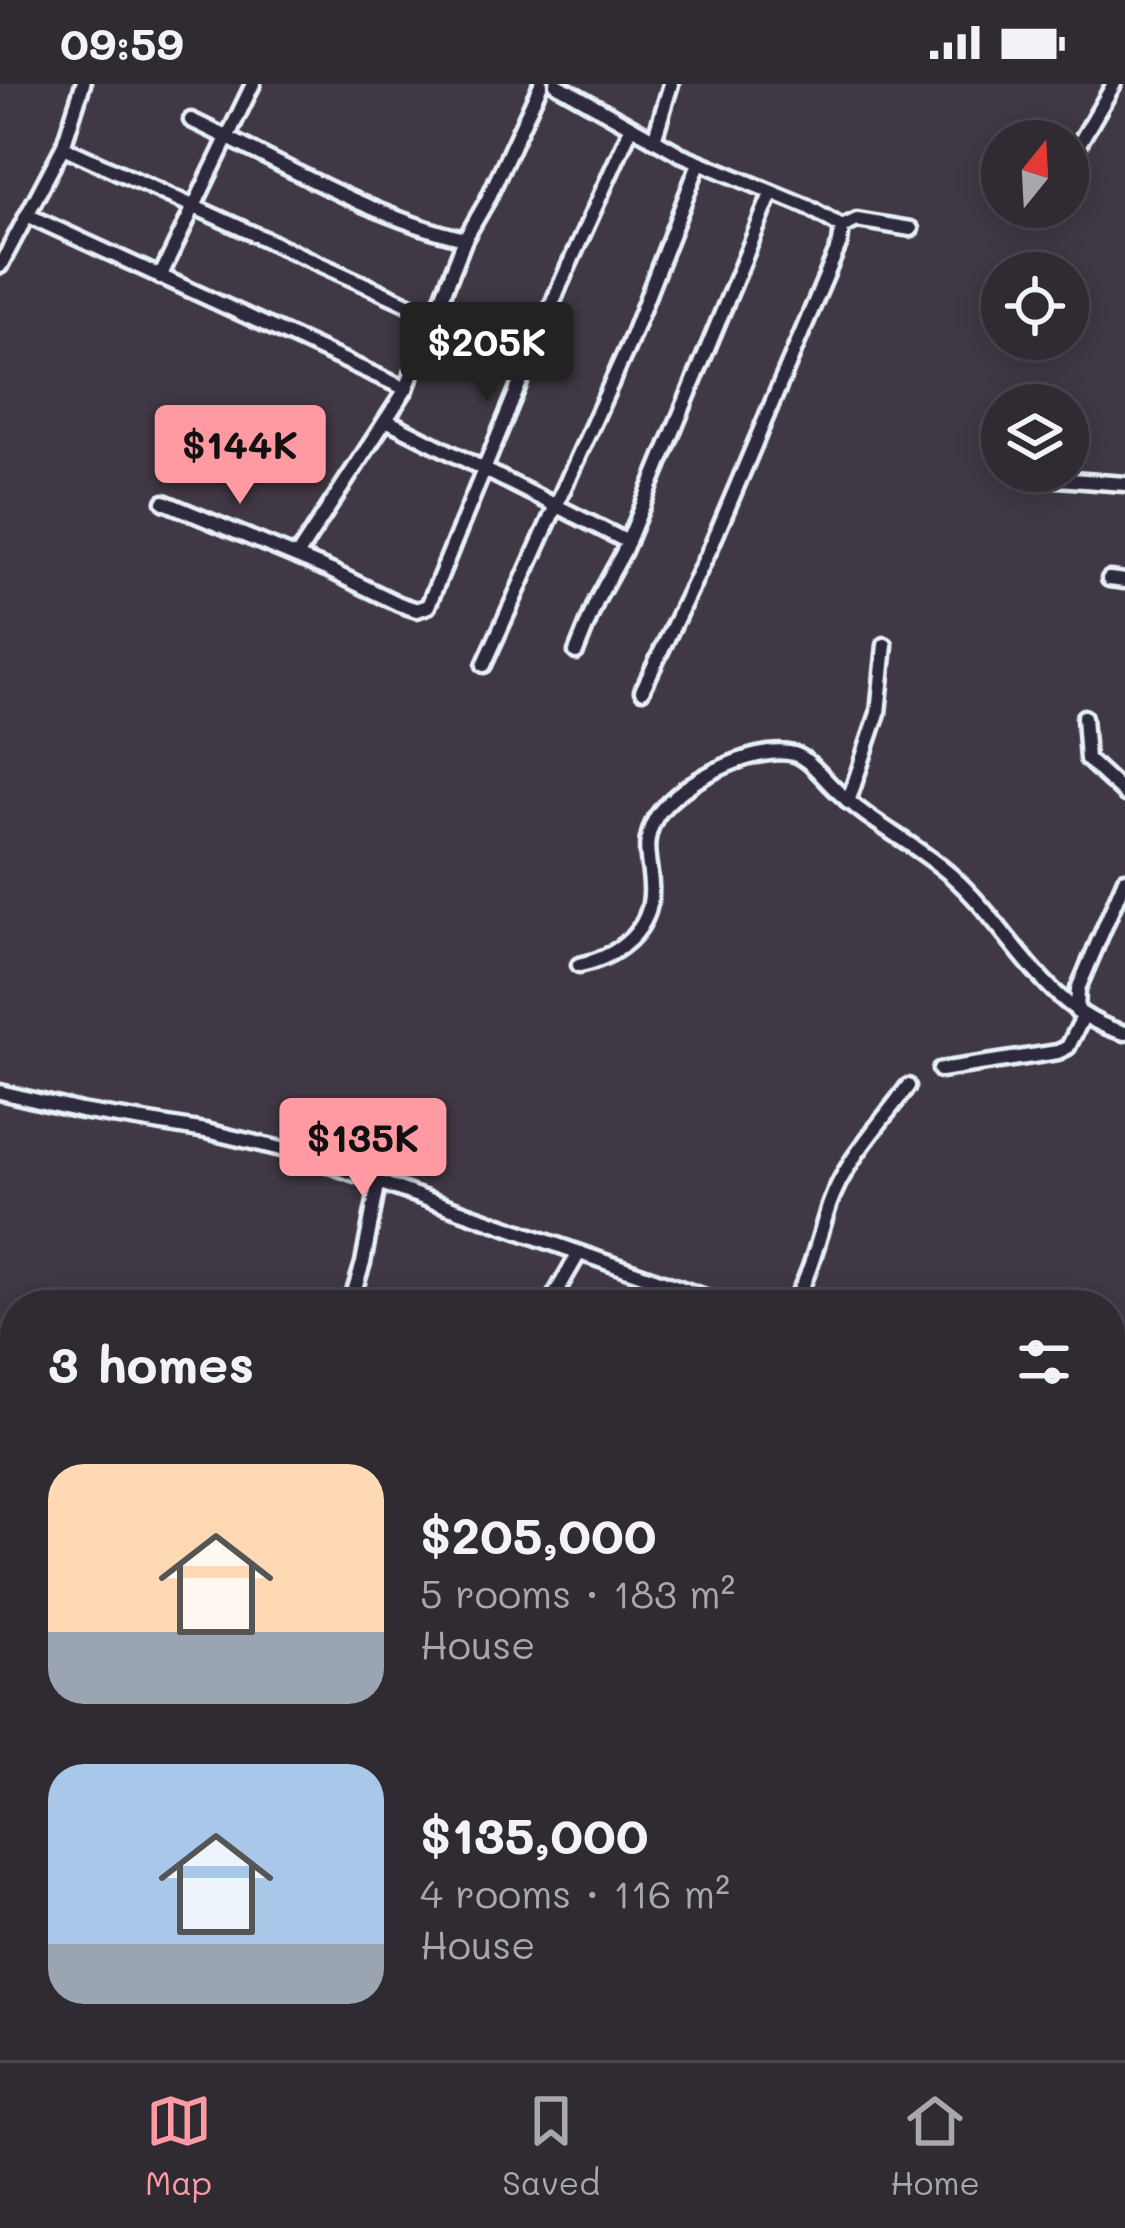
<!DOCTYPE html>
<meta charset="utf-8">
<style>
body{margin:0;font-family:Mali,sans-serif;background:#3c363f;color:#f1f3f6;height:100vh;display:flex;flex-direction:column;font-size:45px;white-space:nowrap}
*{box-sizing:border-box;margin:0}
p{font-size:39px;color:#a8a7ac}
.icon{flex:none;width:66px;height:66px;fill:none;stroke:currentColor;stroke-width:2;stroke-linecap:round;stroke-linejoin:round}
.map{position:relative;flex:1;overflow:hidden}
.sheet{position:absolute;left:0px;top:1206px;width:1125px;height:771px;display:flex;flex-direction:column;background:#302a33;border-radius:48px 48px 0 0;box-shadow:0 6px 30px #0003,0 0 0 3px #4b464e}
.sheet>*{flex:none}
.needle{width:78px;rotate:18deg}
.fabs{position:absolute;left:981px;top:36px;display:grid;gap:24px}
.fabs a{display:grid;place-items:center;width:108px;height:108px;border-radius:50%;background:#302a33;box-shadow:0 6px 30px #0003,0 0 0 3px #4b464e;font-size:60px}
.price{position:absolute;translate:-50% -102px;padding:0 27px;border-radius:12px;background:#ff9aa2;color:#111;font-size:39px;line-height:78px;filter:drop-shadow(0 3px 6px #0008)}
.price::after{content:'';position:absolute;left:50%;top:72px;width:36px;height:27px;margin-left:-18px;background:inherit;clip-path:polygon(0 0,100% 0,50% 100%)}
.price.current{background:#222;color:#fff}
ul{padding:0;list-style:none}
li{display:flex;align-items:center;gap:36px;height:300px;padding:0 48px}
li span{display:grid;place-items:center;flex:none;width:336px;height:240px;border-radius:36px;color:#555}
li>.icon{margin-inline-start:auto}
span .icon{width:144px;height:144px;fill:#fffc;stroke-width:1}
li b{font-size:51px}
h2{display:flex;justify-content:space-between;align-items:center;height:144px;padding:0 48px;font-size:51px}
.status{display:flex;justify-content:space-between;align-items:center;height:84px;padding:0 60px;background:#302a33;direction:ltr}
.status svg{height:33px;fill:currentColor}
.tab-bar{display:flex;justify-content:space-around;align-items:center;height:168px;border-top:3px solid #4b464e;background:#302a33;font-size:33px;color:#a8a7ac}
.tab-bar a{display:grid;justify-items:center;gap:6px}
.tab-bar .current{color:#ff9aa2}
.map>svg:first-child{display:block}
</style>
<div class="status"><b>09:59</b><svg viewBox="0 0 49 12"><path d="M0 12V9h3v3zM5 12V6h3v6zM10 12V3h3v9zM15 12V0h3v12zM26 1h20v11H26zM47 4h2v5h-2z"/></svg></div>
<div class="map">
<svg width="1125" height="1976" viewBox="0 0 1125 1976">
<rect width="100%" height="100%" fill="#403844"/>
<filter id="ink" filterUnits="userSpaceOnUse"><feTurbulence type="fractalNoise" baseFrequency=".00833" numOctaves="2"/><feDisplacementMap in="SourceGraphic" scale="24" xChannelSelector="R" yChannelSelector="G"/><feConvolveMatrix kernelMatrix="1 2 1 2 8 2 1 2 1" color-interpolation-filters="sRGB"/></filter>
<g filter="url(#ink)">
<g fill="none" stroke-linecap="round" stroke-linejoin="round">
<g stroke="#e8f1f8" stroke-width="21">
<g id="minor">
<polyline points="556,0 680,70 808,123 842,143 857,136 911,145"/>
<path d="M191 36C278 77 372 134 465 155"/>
<polyline points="654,56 671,0"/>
<polyline points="63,63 434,232"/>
<polyline points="1068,79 1114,0"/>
<polyline points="27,131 406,305"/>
<polyline points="0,182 63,63 83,0"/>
<polyline points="160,193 253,0"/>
<polyline points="386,336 628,458"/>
<polyline points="1045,394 1125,400"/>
<polyline points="164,418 331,487 399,520 417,526 428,522 560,201 631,44"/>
<polyline points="297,472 406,305 465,155 487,117 541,0"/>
<polyline points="1109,495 1125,497"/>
<polyline points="576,568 597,516 624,467 771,110"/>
<polyline points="484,581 629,260 699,79"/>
<polyline points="642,607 711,463 840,159 842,143"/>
<polyline points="1084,633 1087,675 1125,710"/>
<polyline points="848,718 878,629 885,561"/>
<path d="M579 881C618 873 654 846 651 801 650 777 642 763 653 739 669 703 754 659 794 670 810 675 823 694 835 705 871 740 915 759 952 792 1011 844 1045 928 1125 949"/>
<polyline points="1077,928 1078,905 1125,795"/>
<polyline points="940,986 1058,968 1068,963 1083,933"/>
<polyline points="0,1008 81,1027 206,1047 290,1067 728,1221"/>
<polyline points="350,1221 363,1179 379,1096"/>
<polyline points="549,1221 579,1169"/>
<path d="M792 1221C811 1190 818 1156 829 1122 844 1078 881 1039 908 1002"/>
<polyline points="1110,1341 1125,1340"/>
<polyline points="0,1405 15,1416"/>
<polyline points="0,1789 15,1784"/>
<polyline points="1110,1885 1125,1850"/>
<polyline points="233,1962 262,1976"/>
<polyline points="1116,1964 1125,1969"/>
<polyline points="181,1976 191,1962"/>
<polyline points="758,1976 761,1962"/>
</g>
</g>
<use href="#minor" stroke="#2f2a3d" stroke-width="12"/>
</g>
</g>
</svg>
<div class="fabs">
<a><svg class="needle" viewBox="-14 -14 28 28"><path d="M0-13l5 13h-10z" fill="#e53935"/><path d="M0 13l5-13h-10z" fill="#a8a7ac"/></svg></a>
<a><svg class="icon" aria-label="locate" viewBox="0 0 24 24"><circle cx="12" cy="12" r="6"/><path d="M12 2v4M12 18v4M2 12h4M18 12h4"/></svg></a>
<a><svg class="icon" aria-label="layers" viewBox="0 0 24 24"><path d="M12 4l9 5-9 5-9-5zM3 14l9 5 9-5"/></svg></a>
</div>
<b class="price current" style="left:487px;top:320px">$205K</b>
<b class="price" style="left:240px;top:423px">$144K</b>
<b class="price" style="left:363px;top:1116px">$135K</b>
<section class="sheet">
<h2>3 homes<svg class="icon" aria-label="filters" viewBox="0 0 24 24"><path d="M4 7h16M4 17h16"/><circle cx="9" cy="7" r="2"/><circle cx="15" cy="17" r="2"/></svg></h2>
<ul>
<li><span style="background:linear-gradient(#ffd9b3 70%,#9aa5b1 0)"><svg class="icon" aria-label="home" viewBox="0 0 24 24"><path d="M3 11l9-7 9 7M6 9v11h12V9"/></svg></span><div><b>$205,000</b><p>5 rooms · 183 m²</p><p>House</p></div></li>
<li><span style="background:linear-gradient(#a9c7e8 75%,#9aa5b1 0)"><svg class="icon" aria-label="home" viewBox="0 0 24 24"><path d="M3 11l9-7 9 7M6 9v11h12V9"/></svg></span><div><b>$135,000</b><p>4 rooms · 116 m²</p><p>House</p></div></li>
</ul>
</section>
</div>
<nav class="tab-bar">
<a class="current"><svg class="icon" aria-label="map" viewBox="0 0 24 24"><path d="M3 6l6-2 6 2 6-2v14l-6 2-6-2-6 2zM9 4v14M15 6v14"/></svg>Map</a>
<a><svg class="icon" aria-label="saved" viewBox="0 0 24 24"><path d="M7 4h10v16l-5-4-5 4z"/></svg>Saved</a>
<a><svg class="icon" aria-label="home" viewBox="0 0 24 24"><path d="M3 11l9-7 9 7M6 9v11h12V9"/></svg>Home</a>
</nav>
